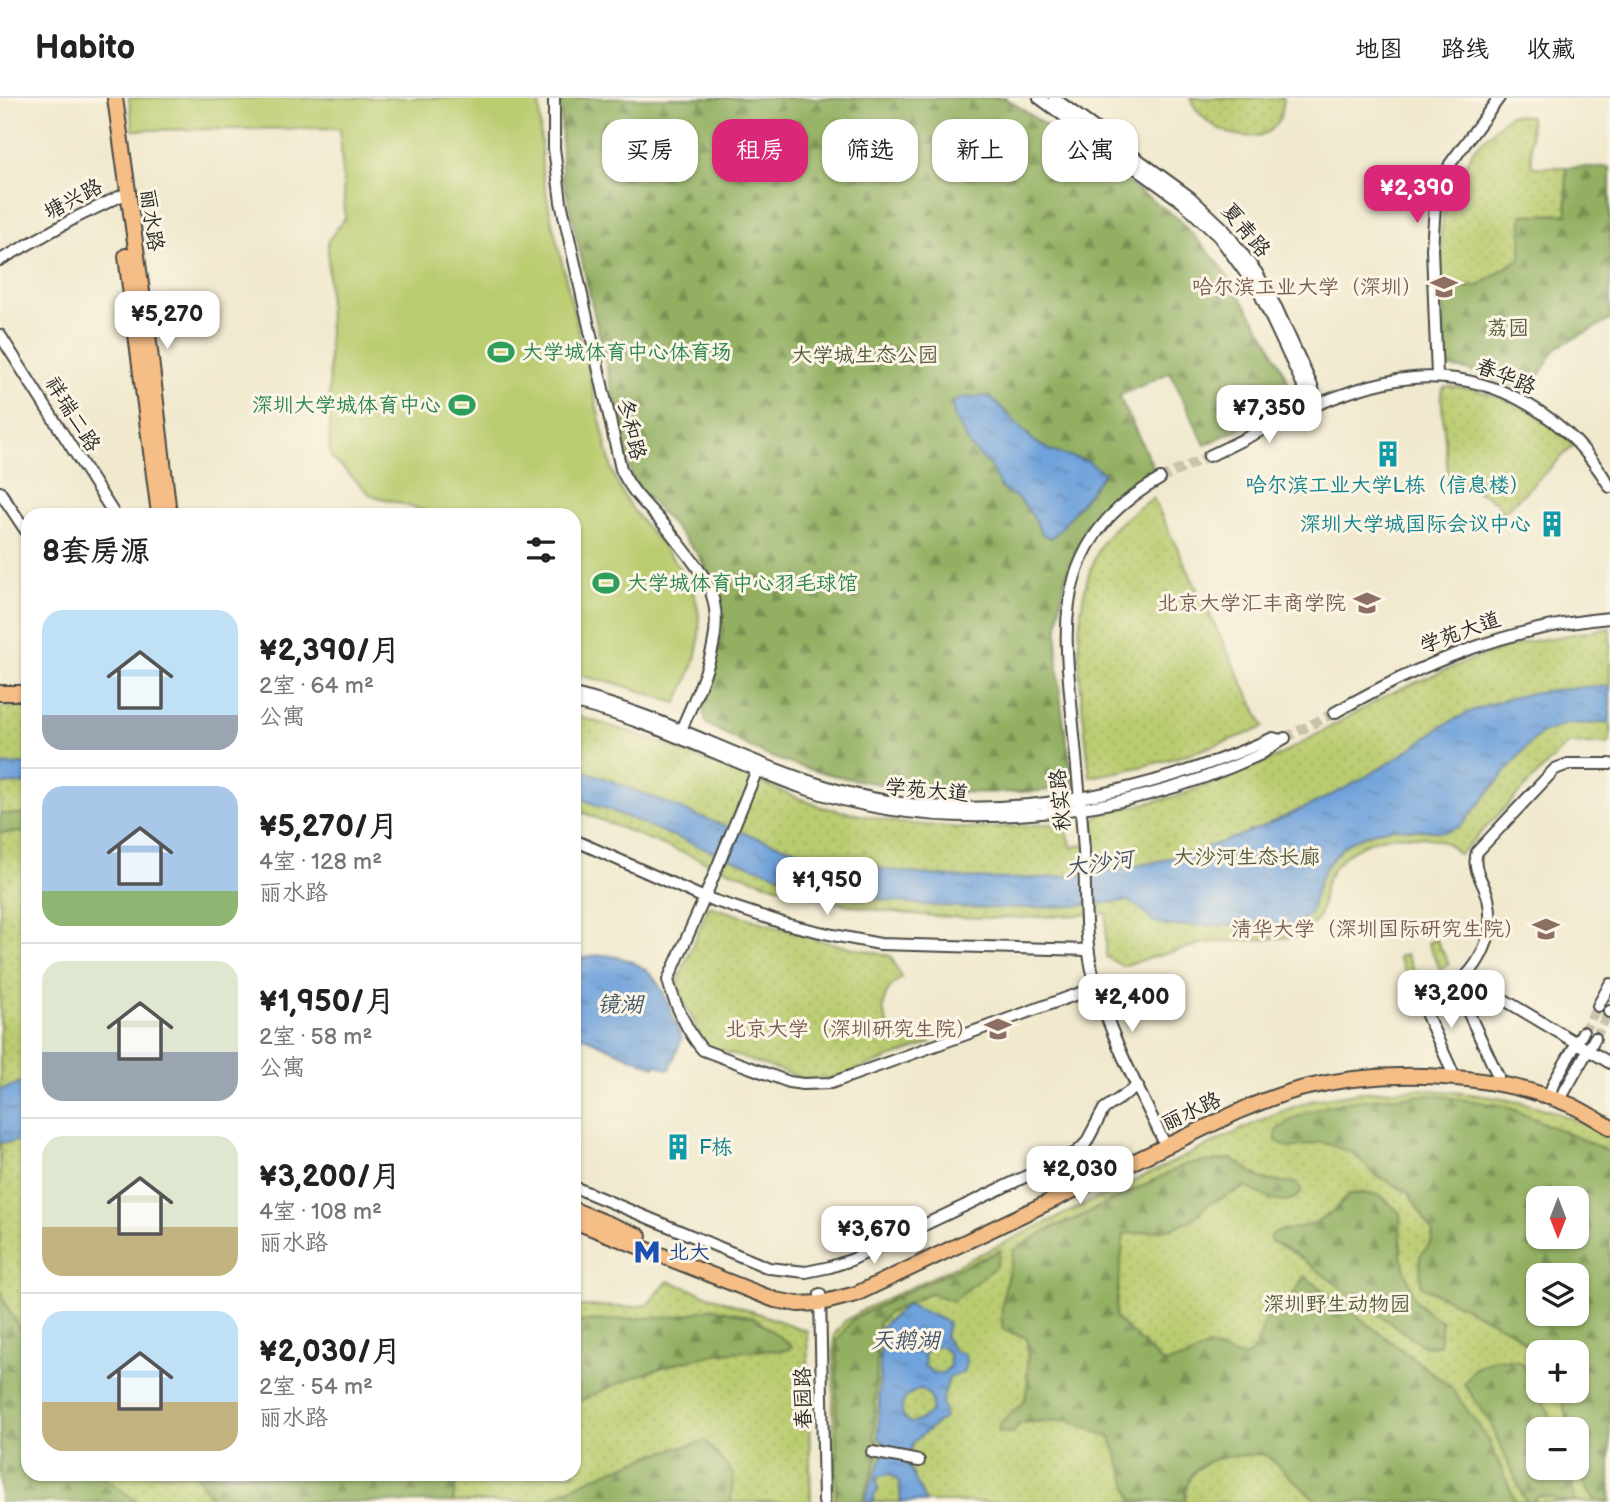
<!DOCTYPE html>
<html lang="zh">
<meta charset="utf-8">
<style>
body{margin:0;font-family:"Balsamiq Sans","LXGW WenKai TC",sans-serif;background:#f6f6f6;color:#222;height:100vh;display:flex;flex-direction:column;font-size:26px;white-space:nowrap}
*{box-sizing:border-box;margin:0}
p{font-size:23px;color:#767676}
.icon{flex:none;width:38px;height:38px;fill:none;stroke:currentColor;stroke-width:2;stroke-linecap:round;stroke-linejoin:round}
.map{position:relative;flex:1;overflow:hidden}
.drawer{position:absolute;left:21px;top:410px;width:560px;height:973px;display:flex;flex-direction:column;background:#fff;border-radius:21px;box-shadow:0 2px 5px #0004}
.drawer>*{flex:none}
.guide{position:absolute;left:602px;top:21px;width:665px;height:63px;display:flex;gap:14px}
.needle{width:46px;rotate:180deg}
.buttons{position:absolute;left:1526px;top:1088px;display:grid;gap:14px}
.buttons a{display:grid;place-items:center;width:63px;height:63px;border-radius:14px;background:#fff;box-shadow:0 2px 5px #0004;font-size:35px}
.price{position:absolute;translate:-50% -60px;padding:0 16px;border-radius:14px;background:#fff;color:#222;font-size:23px;line-height:46px;filter:drop-shadow(0 2px 4px #0008)}
.price::after{content:'';position:absolute;left:50%;top:42px;width:21px;height:16px;margin-left:-10px;background:inherit;clip-path:polygon(0 0,100% 0,50% 100%)}
.price.selected{background:#db2777;color:#fff}
ul{padding:0;list-style:none}
li{display:flex;align-items:center;gap:21px;height:175px;padding:0 21px}
li+li{border-top:2px solid #e0e0e0}
li span{display:grid;place-items:center;flex:none;width:196px;height:140px;border-radius:21px;color:#555}
li>.icon{margin-inline-start:auto}
span .icon{width:84px;height:84px;fill:#fffc;stroke-width:1}
li b{font-size:30px}
h2{display:flex;justify-content:space-between;align-items:center;height:84px;padding:0 21px;font-size:30px}
.pill{padding:0 24px;border-radius:21px;background:#fff;box-shadow:0 2px 5px #0004;font-size:24px;line-height:63px}
.pill.selected{background:#db2777;color:#fff}
header{display:flex;align-items:center;gap:42px;box-sizing:border-box;height:98px;padding:0 35px;background:#fff;border-bottom:2px solid #e0e0e0}
header strong{font-size:33px}
nav{display:flex;gap:38px;margin-inline-start:auto;font-size:24px}
.map>svg:first-child{display:block}
</style>
<header>
<strong>Habito</strong>
<nav><a>地图</a><a>路线</a><a>收藏</a></nav>
</header>
<div class="map">
<svg width="1610" height="1404" viewBox="0 0 1610 1404">
<defs>
<pattern id="grass-dots" width="8" height="8" patternUnits="userSpaceOnUse" patternTransform="scale(1.75)"><rect width="8" height="8" fill="#bacc6f"/><path d="M2 2h.1M6 6h.1" fill="none" stroke="#a0af60" stroke-width="1.8" stroke-linecap="round"/></pattern>
<pattern id="forest-firs" width="22" height="20" patternUnits="userSpaceOnUse" patternTransform="scale(1.75)"><rect width="22" height="20" fill="#93b062"/><path d="M5 1l3.5 6h-7zM16 11l3.5 6h-7z" fill="#788f51"/></pattern>
<pattern id="water-ripples" width="26" height="14" patternUnits="userSpaceOnUse" patternTransform="scale(1.75)"><rect width="26" height="14" fill="#6fa2db"/><path d="M2 4q2-2 4 0t4 0M15 11q2-2 4 0t4 0" fill="none" stroke="#5b84b2"/></pattern>
</defs>
<rect width="100%" height="100%" fill="#fcf5e5"/>
<filter id="ink" filterUnits="userSpaceOnUse"><feTurbulence type="fractalNoise" baseFrequency=".0143" numOctaves="2"/><feDisplacementMap in="SourceGraphic" scale="14" xChannelSelector="R" yChannelSelector="G"/><feConvolveMatrix kernelMatrix="1 2 1 2 8 2 1 2 1" color-interpolation-filters="sRGB"/></filter>
<filter id="wash" filterUnits="userSpaceOnUse"><feTurbulence type="fractalNoise" baseFrequency=".00686" numOctaves="4" result="noise"/><feDisplacementMap in="SourceGraphic" scale="28" xChannelSelector="R" yChannelSelector="G"/><feGaussianBlur stdDeviation="1.57" result="paint"/><feColorMatrix in="noise" values="0 0 0 0 0 0 0 0 0 0 0 0 0 0 0 0 0 1.4 0 .05"/><feComposite in="paint" operator="in"/></filter>
<g filter="url(#wash)">
<rect width="100%" height="100%" fill="#f0e9ce"/>
<g fill="url(#grass-dots)" stroke="#727c4d" stroke-width="2" fill-rule="evenodd">
<path d="M1190 0H1283C1286 58 1208 44 1190 0Z"/>
<polygon points="1509,17 1530,18 1532,69 1566,69 1567,116 1521,160 1477,189 1442,188 1441,135 1445,102 1474,51"/>
<path d="M1445 288C1479 289 1516 304 1544 322 1555 329 1564 339 1574 347L1504 414 1499 411 1497 404 1467 388 1463 390 1454 386 1448 379 1441 294Z"/>
<path d="M1153 400 1264 629C1207 652 1151 669 1090 679 1083 603 1063 511 1104 442 1115 426 1137 411 1153 400Z"/>
<path d="M1610 530V646H1567L1459 757C1446 740 1431 740 1411 738 1379 735 1340 751 1327 783 1322 795 1324 809 1318 820 1314 827 1306 833 1300 839L1204 845 1122 868 1106 859V815C1009 823 909 824 814 799 732 777 653 743 574 711V617L641 637 821 709 900 725 975 731 1064 725 1072 749 1095 745 1094 723 1101 716 1181 697 1271 662 1391 595 1468 563 1522 545Z"/>
<polygon points="28,608 28,1376 574,1376 574,1208 631,1209 647,1207 668,1183 807,1233 811,1404 0,1404 0,609"/>
<path d="M709 808 826 844 891 858 901 880C865 903 889 953 929 940L931 945 835 980 805 981 705 947 678 891 679 880Z"/>
<polygon points="1436,841 1449,866 1440,871 1428,845"/>
<polygon points="1406,856 1419,881 1411,885 1398,859"/>
<path d="M1419 991C1491 997 1546 1003 1610 1039V1404H832L834 1237 845 1223 863 1212 1272 1017 1313 1002 1361 994ZM1538 1101H1577V1139H1538ZM1538 1178H1577V1216H1538ZM1538 1255H1577V1293H1538ZM1538 1332H1577V1370H1538Z"/>
</g>
<g fill="url(#forest-firs)" stroke="#5f6e46" stroke-width="2" fill-rule="evenodd">
<path d="M561 0H1006L1179 121 1220 167 1268 242 1297 303 1205 347 1170 274 1119 298 1157 377C1142 384 1127 390 1115 401 1032 473 1058 596 1075 690 994 698 926 696 846 680 819 674 790 667 764 656 745 647 726 636 707 626L703 613 723 532 716 488 697 455 633 383 562 77ZM1003 311C1017 328 1032 346 1053 354 1074 361 1085 361 1104 375L1062 429 1051 440 1041 435 1035 421 1020 402 1001 390 991 369 970 348 954 317Z"/>
<polygon points="1566,69 1610,69 1610,222 1557,249 1539,277 1514,288 1468,272 1445,269 1442,188 1477,189 1521,160 1522,117 1567,116"/>
<polygon points="0,716 28,716 28,734 0,735"/>
<path d="M1431 997 1505 1008 1610 1054V1404H1597C1578 1386 1577 1357 1577 1332H1570L1559 1293H1577V1255H1538V1258L1513 1234 1421 1188 1420 1158 1432 1143 1433 1135 1408 1094 1375 1077 1353 1055 1322 1044 1290 1050 1276 1043V1033C1312 1000 1384 1000 1431 997ZM1538 1101H1577V1139H1538ZM1538 1178H1577V1216H1538Z"/>
<path d="M1232 1061 1264 1082 1295 1085 1301 1091V1096C1280 1112 1267 1098 1246 1089L1204 1108C1191 1133 1149 1134 1124 1136L1115 1219 1163 1265 1187 1260 1208 1248 1245 1260C1270 1243 1253 1209 1291 1201L1304 1178 1451 1289 1489 1343 1516 1404H1318L1266 1357C1243 1357 1201 1355 1189 1382 1186 1388 1186 1397 1185 1404L1133 1403 1111 1340 1068 1322 1019 1325 1014 1335H998C998 1318 1016 1316 1024 1302 1030 1291 1027 1254 1027 1240L1003 1232C998 1205 1008 1179 1014 1152L1053 1129 1073 1122 1187 1066Z"/>
<path d="M1363 1095 1381 1098 1400 1115 1401 1158 1414 1200 1427 1214 1442 1223 1439 1247 1424 1248 1353 1199 1294 1155 1271 1143 1270 1139 1275 1134C1311 1128 1326 1125 1350 1096Z"/>
<polygon points="1001,1152 997,1167 953,1203 929,1195 888,1215 878,1226 874,1340 881,1349 862,1404 836,1404 837,1242 853,1221 923,1186"/>
<polygon points="0,1191 6,1207 28,1245 28,1376 99,1376 138,1404 0,1404"/>
<path d="M713 1210 753 1219 792 1248 787 1252C769 1253 751 1252 733 1254 677 1260 624 1281 574 1306V1224L680 1218Z"/>
<path d="M1494 1261 1519 1263 1524 1267 1558 1332H1538V1370H1568L1576 1404C1560 1404 1553 1399 1538 1398L1533 1404H1526L1489 1322 1464 1286 1474 1271Z"/>
<polygon points="706,1343 734,1377 731,1404 540,1404 590,1381 654,1356"/>
<polygon points="195,1376 462,1376 456,1385 453,1404 215,1404"/>
</g>
<path fill="#bacc6f" stroke="#727c4d" stroke-width="2" d="M129 0H539L542 73 550 115 612 372C617 384 621 396 629 406 665 460 715 484 695 561 691 576 683 591 677 605L612 584 574 577V416H431L429 414 371 397 330 358 328 143 345 120 340 30 133 32Z"/>
<g fill="url(#water-ripples)" stroke="#4d6683" stroke-width="2" fill-rule="evenodd">
<polygon points="989,298 1035,344 1051,353 1087,363 1104,375 1062,429 1051,440 1041,435 1035,421 1020,402 1001,390 991,369 970,348 954,317 952,305 963,300"/>
<path d="M1610 588V625L1566 626 1542 635 1528 647 1461 728 1446 734 1393 730 1377 733 1352 743 1341 751 1326 769 1319 783 1310 816 1300 824 1292 826 1166 828 1152 823 1141 811 1128 803C1036 813 941 815 851 796 755 776 664 733 574 698V669C638 691 699 721 764 742 899 786 1054 796 1192 754 1236 741 1278 722 1319 703 1351 688 1381 671 1410 651 1422 643 1433 633 1446 626 1496 597 1553 589 1610 588Z"/>
<polygon points="28,666 28,686 0,686 0,667"/>
<path d="M605 857C661 864 663 896 682 941L669 972 656 966 654 969 577 936 576 947 574 946V863L591 858Z"/>
<polygon points="28,979 28,1042 0,1045 0,992 23,984"/>
<path d="M907 1206 948 1224 945 1239 954 1253 965 1256 966 1264 963 1275 949 1279 942 1304 945 1319 913 1344 908 1367 926 1404H901L899 1384 890 1376 879 1378 876 1384 879 1391 874 1397V1404H865L870 1388 887 1348 878 1339 881 1229ZM932 1249H942L949 1255 950 1268 943 1275 934 1276 924 1267 925 1254ZM920 1291C932 1297 933 1302 931 1314L919 1323 910 1325 902 1318C901 1302 905 1297 920 1291Z"/>
</g>
</g>
<g filter="url(#ink)">
<g fill="none" stroke-linecap="round" stroke-linejoin="round">
<g stroke="#c9c3ad" stroke-width="10" stroke-dasharray="10 5" stroke-linecap="butt">
<polyline points="1160,381 1209,358"/>
<polyline points="1285,640 1334,615"/>
<polyline points="1583,934 1598,908"/>
<polyline points="1595,940 1609,914"/>
</g>
<g stroke="#494843" stroke-width="14">
<g id="minor">
<path d="M554 0V50L561 104 621 371C632 396 650 410 667 430 680 447 695 464 706 483 733 532 698 590 679 637"/>
<polyline points="1039,0 1182,104 1219,139 1259,194 1306,294 1316,307"/>
<polyline points="1054,0 1190,99 1223,130 1257,175 1277,211 1313,290 1315,304"/>
<polyline points="0,162 77,119 127,95"/>
<polyline points="0,237 114,416"/>
<polyline points="1437,278 1432,151 1435,107 1450,66 1499,0"/>
<path d="M1209 358C1313 309 1416 240 1529 307 1565 328 1589 354 1610 389"/>
<path d="M1160 381C1119 404 1090 432 1075 478 1061 523 1068 570 1072 616 1076 661 1081 707 1084 753 1086 795 1083 839 1094 880 1109 936 1138 990 1163 1042"/>
<polyline points="0,394 28,436"/>
<path d="M574 596C660 616 735 660 818 686 968 735 1132 702 1273 640L1281 642"/>
<path d="M574 605C654 623 726 663 803 690 946 740 1123 720 1259 657 1269 652 1276 644 1285 640"/>
<path d="M1334 615C1420 566 1510 528 1610 520"/>
<path d="M757 672 705 799 668 882C673 903 689 937 703 952L789 984 803 986 831 985 1097 889"/>
<polyline points="574,742 700,798 786,826 833,837 880,846 1088,852"/>
<polyline points="1466,879 1610,965"/>
<polyline points="1456,888 1498,978"/>
<polyline points="1598,908 1610,886"/>
<polyline points="1609,914 1610,913"/>
<polyline points="1583,934 1554,984 1551,992 1553,1002 1563,996 1595,940"/>
<path d="M1452 973 1421 904C1467 892 1499 849 1488 800 1484 784 1471 771 1477 754L1555 671 1568 666H1610"/>
<polyline points="574,1089 769,1170 806,1174 830,1169 851,1162 1077,1054 1086,1045 1104,1011 1138,988"/>
<polyline points="820,1196 824,1404"/>
<polyline points="872,1354 919,1363"/>
</g>
</g>
<g stroke="#494843" stroke-width="18">
<g id="major">
<polyline points="115,0 149,244 169,416"/>
<polyline points="126,158 159,416"/>
<polyline points="0,595 28,595"/>
<polyline points="574,1112 639,1138"/>
<path d="M574 1123 775 1202 798 1206 821 1205 856 1196 1244 1011C1263 1003 1283 995 1304 990 1387 970 1494 974 1573 1008 1585 1014 1598 1022 1610 1029"/>
</g>
</g>
<use href="#minor" stroke="#fff" stroke-width="10"/>
<use href="#major" stroke="#f6be87" stroke-width="14"/>
</g>
</g>
<defs>
<g id="university-bare" transform="scale(2.1)"><path d="M0-5L7-2L0 1L-7-2ZM-4 1L0 2.5L4 1V4Q0 6-4 4Z" fill="#8d6e63" stroke="#fcf5e5" stroke-width="2.5" paint-order="stroke"/></g>
<g id="stadium-bare" transform="scale(2.1)"><path d="M0-5a6.5 5 0 1 0 0 10a6.5 5 0 1 0 0-10ZM-3.5-1.8h7v3.6h-7Z" fill="#2e9e5b" stroke="#fcf5e5" stroke-width="2.5" paint-order="stroke"/></g>
<g id="building-bare" transform="scale(2.1)"><path d="M-4-6H4V6H1V3H-1V6H-4ZM-2.5-4.3h1.7v1.8h-1.7ZM.8-4.3h1.7v1.8H.8ZM-2.5-1h1.7V.8h-1.7ZM.8-1h1.7V.8H.8Z" fill="#0f9aa8" stroke="#fcf5e5" stroke-width="2.5" paint-order="stroke"/></g>
<g id="metro-bare" transform="scale(2.1)"><path d="M-5.5 5V-5H-3L0 0L3-5H5.5V5H3V-.5L0 4L-3-.5V5Z" fill="#1a4fb4" stroke="#fcf5e5" stroke-width="2.5" paint-order="stroke"/></g>
</defs>
<g fill-rule="evenodd">
<use href="#university-bare" x="1444" y="189"/>
<use href="#stadium-bare" x="501" y="254"/>
<use href="#stadium-bare" x="462" y="307"/>
<use href="#building-bare" x="1388" y="356"/>
<use href="#building-bare" x="1552" y="426"/>
<use href="#stadium-bare" x="606" y="485"/>
<use href="#university-bare" x="1367" y="505"/>
<use href="#university-bare" x="1546" y="831"/>
<use href="#university-bare" x="998" y="931"/>
<use href="#building-bare" x="678" y="1049"/>
<use href="#metro-bare" x="647" y="1154"/>
</g>
<g text-anchor="middle" stroke-width="6" stroke-linejoin="round" paint-order="stroke">
<g font-size="21" fill="#2b2b2b" stroke="#fcf5e5">
<text transform="translate(73 101) rotate(-28)" y="7">塘兴路</text>
<text transform="translate(152 122) rotate(82)" y="7">丽水路</text>
<text transform="translate(1246 132) rotate(50)" y="7">夏青路</text>
<text transform="translate(1506 278) rotate(22)" y="7">春华路</text>
<text transform="translate(73 316) rotate(58)" y="7">祥瑞二路</text>
<text transform="translate(632 331) rotate(77)" y="7">冬和路</text>
<text transform="translate(1460 534) rotate(-20)" y="7">学苑大道</text>
<text transform="translate(927 692) rotate(5)" y="7">学苑大道</text>
<text transform="translate(1060 702) rotate(-95)" y="7">秋实路</text>
<text transform="translate(1191 1013) rotate(-25)" y="7">丽水路</text>
<text transform="translate(803 1300) rotate(-91)" y="7">春园路</text>
</g>
<g font-size="21" fill="#785e54" stroke="#fcf5e5" text-anchor="end">
<text x="1423" y="196">哈尔滨工业大学（深圳）</text>
<text x="1346" y="512">北京大学汇丰商学院</text>
<text x="1525" y="838">清华大学（深圳国际研究生院）</text>
<text x="977" y="938">北京大学（深圳研究生院）</text>
</g>
<g font-size="21" fill="#565b3f" stroke="#fcf5e5">
<text x="1508" y="237">荔园</text>
<text x="865" y="264">大学城生态公园</text>
<text x="1247" y="766">大沙河生态长廊</text>
<text x="1337" y="1213">深圳野生动物园</text>
</g>
<g font-size="21" fill="#27864d" stroke="#fcf5e5" text-anchor="start">
<text x="522" y="261">大学城体育中心体育场</text>
<text x="441" y="314" text-anchor="end">深圳大学城体育中心</text>
<text x="627" y="492">大学城体育中心羽毛球馆</text>
</g>
<g font-size="21" fill="#0d838f" stroke="#fcf5e5">
<text x="1388" y="394">哈尔滨工业大学L栋（信息楼）</text>
<text x="1531" y="433" text-anchor="end">深圳大学城国际会议中心</text>
<text x="699" y="1056" text-anchor="start">F栋</text>
</g>
<g font-size="21" fill="#164399" stroke="#fcf5e5" text-anchor="start">
<text x="668" y="1161">北大</text>
</g>
<g font-size="23" font-style="italic" fill="#435569" stroke="#fcf5e5">
<text transform="translate(1099 765) rotate(-8)" y="8">大沙河</text>
<text x="620" y="914">镜湖</text>
<text x="905" y="1250">天鹅湖</text>
</g>
</g>
</svg>
<div class="buttons">
<a><svg class="needle" viewBox="-14 -14 28 28"><path d="M0-13l5 13h-10z" fill="#e53935"/><path d="M0 13l5-13h-10z" fill="#767676"/></svg></a>
<a><svg class="icon" aria-label="layers" viewBox="0 0 24 24"><path d="M12 4l9 5-9 5-9-5zM3 14l9 5 9-5"/></svg></a>
<a>+</a>
<a>−</a>
</div>
<b class="price selected" style="left:1417px;top:127px">¥2,390</b>
<b class="price" style="left:167px;top:253px">¥5,270</b>
<b class="price" style="left:1269px;top:347px">¥7,350</b>
<b class="price" style="left:827px;top:819px">¥1,950</b>
<b class="price" style="left:1451px;top:932px">¥3,200</b>
<b class="price" style="left:1132px;top:936px">¥2,400</b>
<b class="price" style="left:1080px;top:1108px">¥2,030</b>
<b class="price" style="left:874px;top:1168px">¥3,670</b>
<div class="guide">
<a class="pill">买房</a>
<a class="pill selected">租房</a>
<a class="pill">筛选</a>
<a class="pill">新上</a>
<a class="pill">公寓</a>
</div>
<section class="drawer">
<h2>8套房源<svg class="icon" aria-label="filters" viewBox="0 0 24 24"><path d="M4 7h16M4 17h16"/><circle cx="9" cy="7" r="2"/><circle cx="15" cy="17" r="2"/></svg></h2>
<ul>
<li><span style="background:linear-gradient(#bfe0f5 75%,#9aa5b1 0)"><svg class="icon" aria-label="home" viewBox="0 0 24 24"><path d="M3 11l9-7 9 7M6 9v11h12V9"/></svg></span><div><b>¥2,390/月</b><p>2室 · 64 m²</p><p>公寓</p></div></li>
<li><span style="background:linear-gradient(#a9c7e8 75%,#8fb573 0)"><svg class="icon" aria-label="home" viewBox="0 0 24 24"><path d="M3 11l9-7 9 7M6 9v11h12V9"/></svg></span><div><b>¥5,270/月</b><p>4室 · 128 m²</p><p>丽水路</p></div></li>
<li><span style="background:linear-gradient(#dfe7d0 65%,#9aa5b1 0)"><svg class="icon" aria-label="home" viewBox="0 0 24 24"><path d="M3 11l9-7 9 7M6 9v11h12V9"/></svg></span><div><b>¥1,950/月</b><p>2室 · 58 m²</p><p>公寓</p></div></li>
<li><span style="background:linear-gradient(#dfe7d0 65%,#c2b280 0)"><svg class="icon" aria-label="home" viewBox="0 0 24 24"><path d="M3 11l9-7 9 7M6 9v11h12V9"/></svg></span><div><b>¥3,200/月</b><p>4室 · 108 m²</p><p>丽水路</p></div></li>
<li><span style="background:linear-gradient(#bfe0f5 65%,#c2b280 0)"><svg class="icon" aria-label="home" viewBox="0 0 24 24"><path d="M3 11l9-7 9 7M6 9v11h12V9"/></svg></span><div><b>¥2,030/月</b><p>2室 · 54 m²</p><p>丽水路</p></div></li>
</ul>
</section>
</div>
